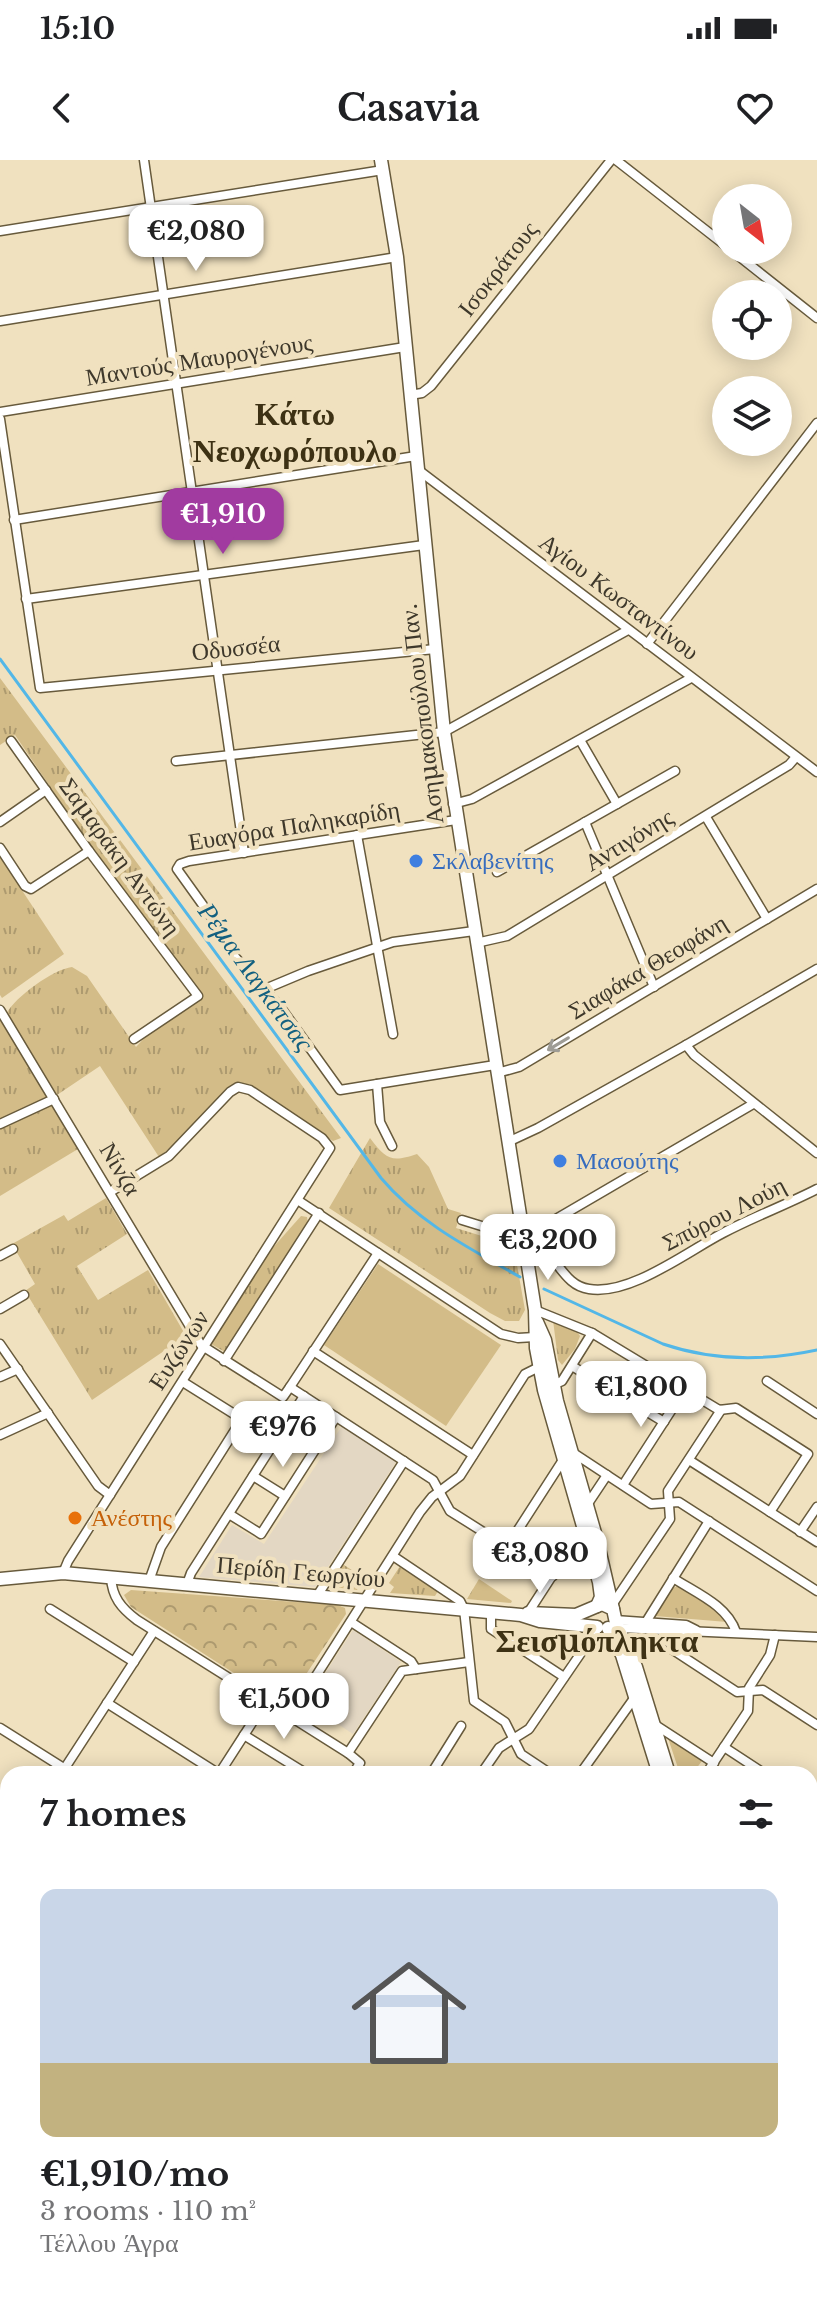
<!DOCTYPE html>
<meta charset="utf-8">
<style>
body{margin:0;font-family:"Libre Baskerville",serif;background:#f2f2f2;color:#202124;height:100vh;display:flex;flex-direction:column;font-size:30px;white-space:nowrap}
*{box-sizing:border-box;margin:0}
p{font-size:26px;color:#757577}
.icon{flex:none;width:44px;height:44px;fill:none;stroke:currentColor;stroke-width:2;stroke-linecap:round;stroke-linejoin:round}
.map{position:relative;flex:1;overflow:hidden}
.drawer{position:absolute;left:0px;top:1606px;width:818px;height:538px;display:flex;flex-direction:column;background:#fff;border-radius:24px 24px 0 0;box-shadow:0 4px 20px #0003}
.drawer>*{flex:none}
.needle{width:52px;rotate:149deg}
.tools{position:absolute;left:712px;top:24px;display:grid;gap:16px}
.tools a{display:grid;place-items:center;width:80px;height:80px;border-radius:50%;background:#fff;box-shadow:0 4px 20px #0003;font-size:40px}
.price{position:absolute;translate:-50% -68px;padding:0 18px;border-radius:16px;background:#fff;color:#222;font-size:26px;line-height:52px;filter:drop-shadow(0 2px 4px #0008)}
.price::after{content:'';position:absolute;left:50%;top:48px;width:24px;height:18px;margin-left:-12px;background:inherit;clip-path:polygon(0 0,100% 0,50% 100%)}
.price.current{background:#a13ba0;color:#fff}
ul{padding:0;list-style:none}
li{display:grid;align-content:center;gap:16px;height:424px;padding:0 40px}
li+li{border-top:2px solid #e0e0e0}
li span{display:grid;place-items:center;height:248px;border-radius:16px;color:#555}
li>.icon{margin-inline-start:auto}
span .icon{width:144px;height:144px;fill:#fffc;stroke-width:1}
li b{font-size:34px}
h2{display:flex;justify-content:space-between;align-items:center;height:96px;padding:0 40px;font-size:34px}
.status{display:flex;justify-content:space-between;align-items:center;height:56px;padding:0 40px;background:#fff;direction:ltr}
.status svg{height:22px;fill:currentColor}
header{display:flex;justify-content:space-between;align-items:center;height:104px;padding:0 40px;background:#fff;font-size:36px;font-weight:700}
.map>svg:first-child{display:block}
</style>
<div class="status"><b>15:10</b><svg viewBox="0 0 49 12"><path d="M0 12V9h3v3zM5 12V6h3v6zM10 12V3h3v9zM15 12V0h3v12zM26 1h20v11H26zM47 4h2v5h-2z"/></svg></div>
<header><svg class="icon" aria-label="back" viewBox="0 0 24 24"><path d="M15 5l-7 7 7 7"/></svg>Casavia<svg class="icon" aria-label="heart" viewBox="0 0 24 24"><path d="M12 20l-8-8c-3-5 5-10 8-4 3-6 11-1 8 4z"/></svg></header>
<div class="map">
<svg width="817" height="2143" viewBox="0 0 817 2143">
<defs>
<pattern id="grass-tufts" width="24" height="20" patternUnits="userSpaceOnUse" patternTransform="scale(2)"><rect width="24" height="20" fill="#d3bc88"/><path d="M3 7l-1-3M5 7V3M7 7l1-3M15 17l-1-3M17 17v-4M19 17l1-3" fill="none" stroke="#ad9a6f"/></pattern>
<pattern id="forest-crowns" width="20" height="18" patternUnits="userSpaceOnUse" patternTransform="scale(2)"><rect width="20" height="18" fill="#d3bc88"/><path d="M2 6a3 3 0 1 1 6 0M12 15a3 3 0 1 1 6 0" fill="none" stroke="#ad9a6f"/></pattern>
</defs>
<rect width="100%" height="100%" fill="#f0e1bf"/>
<g fill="#e3d7c3">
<polygon points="342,1266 396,1302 315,1427 199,1417 232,1365 264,1384"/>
<polygon points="353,1470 401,1502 353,1574 306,1543"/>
<polygon points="817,1829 817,1967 810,1968 810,1830"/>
<polygon points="8,2023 8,2136 226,2136 213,2143 0,2143 0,2035"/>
</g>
<g fill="url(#grass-tufts)">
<path d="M0 518 341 978 333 981 249 924H233L179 980 159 997 100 906 57 935 7 853C15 837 54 809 72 807L87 816 136 887 149 873 203 837 106 709 15 575 0 585Z"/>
<polygon points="0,697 64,794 2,838 0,835"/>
<polygon points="0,858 78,989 0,1036"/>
<path d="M370 978C386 999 391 1003 417 994L429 1007 448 1049 461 1053 456 1068 511 1085 514 1088 525 1150 519 1161H505L490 1153 329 1048Z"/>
<polygon points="106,1038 127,1074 77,1106 98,1140 148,1110 186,1176 92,1240 25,1131 35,1124 12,1084 64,1055 68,1061"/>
<polygon points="301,1056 307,1057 308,1063 225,1192 211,1184 269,1092"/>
<polygon points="553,1160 575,1169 580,1176 575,1189 562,1205 558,1200"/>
<polygon points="341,1403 364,1418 357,1430 326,1426"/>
<polygon points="400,1406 438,1431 435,1436 390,1433 394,1427 389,1423"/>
<polygon points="479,1419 512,1441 511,1443 467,1439"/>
<polygon points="678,1426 725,1456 727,1462 655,1456 672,1428"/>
<polygon points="668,1578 702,1601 692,1614 680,1614"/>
</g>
<polygon fill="url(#forest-crowns)" points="131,1430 338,1445 345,1448 346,1454 285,1546 131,1447 124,1435"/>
<polygon fill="#d3bc88" points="378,1104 501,1185 446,1266 324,1185"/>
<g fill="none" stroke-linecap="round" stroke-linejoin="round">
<g stroke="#53b7e7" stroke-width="3">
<path d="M0 499 381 1018C419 1063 469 1088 520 1117"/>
<path d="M544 1129 663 1184C713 1201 766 1201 817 1190"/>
</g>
<g stroke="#675a3c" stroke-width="11">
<g id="street">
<polyline points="144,0 244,693"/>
<polyline points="616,0 726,86"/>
<polyline points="0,71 383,10"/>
<polyline points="731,90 817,158"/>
<polyline points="0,161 397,97"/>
<polyline points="410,235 422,233 431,226 611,0"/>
<polyline points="0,252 405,187"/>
<polyline points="0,259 40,528 435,489"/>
<polyline points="417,309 817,612"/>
<polyline points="14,360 416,296"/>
<polyline points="26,439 424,385"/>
<polyline points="647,484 817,263"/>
<polyline points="580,580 617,644"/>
<polyline points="11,581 89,691 198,836 134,879"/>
<polyline points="176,601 444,572 628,470"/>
<polyline points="453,644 472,639 691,518"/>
<polyline points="706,657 767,759"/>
<polyline points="456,660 189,701 180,704 177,709 220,769 235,797 281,848 340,930 495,905"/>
<polyline points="0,662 46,630"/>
<polyline points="585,662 654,827"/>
<polyline points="357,675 393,874"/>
<polyline points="0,688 25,726 31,729 89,691"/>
<polyline points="497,712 675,611"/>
<polyline points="476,783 507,776 789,605 796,597"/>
<polyline points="265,829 308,811 393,782 474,771"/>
<polyline points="0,850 201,1185 283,1237 290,1227 433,1320 450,1351 553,1416"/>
<polyline points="686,885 694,895 817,993"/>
<polyline points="497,913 519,907 817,729"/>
<polyline points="377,924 380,962 392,986"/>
<polyline points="0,964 54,939"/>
<polyline points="508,982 538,968 686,885 817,809"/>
<polyline points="299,1041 501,1174 518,1178 535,1177"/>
<polyline points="462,1060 514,1076 532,1073 753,944"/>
<path d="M525 1089 544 1090C560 1104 567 1126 589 1129 630 1136 688 1091 723 1073 753 1057 786 1045 817 1029"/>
<polyline points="0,1096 13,1089"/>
<polyline points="0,1149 24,1135"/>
<polyline points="535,1150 592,1173 719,1250 736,1248 808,1294 770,1352"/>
<polyline points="0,1184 98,1326 110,1335"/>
<polyline points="313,1191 473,1295"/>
<polyline points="224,1201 319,1053"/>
<polyline points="572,1206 664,1262"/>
<polyline points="0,1217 18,1209"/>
<polyline points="767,1221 817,1254"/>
<polyline points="553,1225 562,1221 592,1173"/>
<polyline points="290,1227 378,1093"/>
<polyline points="0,1275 48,1253"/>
<polyline points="572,1292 651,1344 679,1342 817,1431"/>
<polyline points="689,1300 817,1382"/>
<polyline points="253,1316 285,1336"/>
<polyline points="623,1325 685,1229"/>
<polyline points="587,1345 607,1315"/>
<polyline points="229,1354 261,1374 336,1257"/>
<polyline points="800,1372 817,1347"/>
<polyline points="507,1387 563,1300"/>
<polyline points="393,1396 460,1441 464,1449 474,1541 505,1562 521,1594 551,1614"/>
<polyline points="63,1413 68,1401 330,988 322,978 250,930 238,927 230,932 169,996 110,1032"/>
<path d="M111 1417C112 1437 121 1448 137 1460L348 1593"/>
<path d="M673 1418C696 1433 727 1445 736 1472"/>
<polyline points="149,1421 161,1387 242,1259 183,1222"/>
<polyline points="187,1424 191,1413 304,1236"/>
<polyline points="317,1436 404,1301"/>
<polyline points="612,1445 670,1359 668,1331 721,1250"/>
<polyline points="50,1449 134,1502"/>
<polyline points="491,1452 491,1469 564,1517"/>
<polyline points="528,1453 583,1368"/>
<polyline points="615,1460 686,1465 696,1470"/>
<polyline points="351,1462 411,1501 416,1509"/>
<polyline points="646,1462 709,1361"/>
<polyline points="619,1468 817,1477"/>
<polyline points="664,1472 673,1490 737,1532 763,1530 817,1565"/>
<polyline points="107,1543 219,1614 266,1541"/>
<polyline points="290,1557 420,1352 432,1337 460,1316 525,1214 539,1207"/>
<polyline points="654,1564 714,1603"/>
<polyline points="0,1568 73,1614"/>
<polyline points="244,1575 307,1614"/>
<polyline points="724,1587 765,1614"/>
<polyline points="61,1614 154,1471"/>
<polyline points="353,1614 360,1603 348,1593 402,1511 469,1502"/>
<polyline points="431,1614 461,1566"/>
<polyline points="481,1614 499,1588 529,1569 598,1468"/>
<polyline points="580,1614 635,1537"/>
<polyline points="706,1614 748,1551 749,1528 770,1495 775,1475"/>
<polyline points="810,1643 817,1648"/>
<polyline points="0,1650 8,1656"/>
<polyline points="810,1661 817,1660"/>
<polyline points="810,1744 817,1744"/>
<polyline points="0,1797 8,1798"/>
<polyline points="810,1825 817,1824"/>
<polyline points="325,2136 328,2143"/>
<polyline points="471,2136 473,2143"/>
<polyline points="687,2136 688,2143"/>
<polyline points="265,2143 278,2136"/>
</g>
</g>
<g stroke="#675a3c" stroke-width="15">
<g id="secondary">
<polyline points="381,0 397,97 444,572 535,1150 536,1188 544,1230 599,1422 601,1437 597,1446"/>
<polyline points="537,1162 545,1180 557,1241 597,1380 613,1449"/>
<polyline points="0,1419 63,1413 521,1455 540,1461 597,1467"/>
<polyline points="528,1453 576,1455 602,1444 613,1449 616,1463 636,1507 669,1614"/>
<polyline points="608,1468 622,1495 659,1614"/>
<polyline points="781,2136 782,2143"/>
</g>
</g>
<g stroke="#675a3c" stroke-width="15">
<g id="primary">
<polyline points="0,1712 8,1717"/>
<polyline points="0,1735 8,1740"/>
<polyline points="614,2136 624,2143"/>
<polyline points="638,2136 648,2143"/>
</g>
</g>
<use href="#street" stroke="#fff" stroke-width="8"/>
<use href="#secondary" stroke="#fff" stroke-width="12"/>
<use href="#primary" stroke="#fff" stroke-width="12"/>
</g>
<defs><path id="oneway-shaft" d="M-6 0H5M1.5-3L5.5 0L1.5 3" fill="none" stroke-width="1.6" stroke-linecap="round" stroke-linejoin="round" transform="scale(2)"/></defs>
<use stroke="#9e9c95" href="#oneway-shaft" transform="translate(558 884) rotate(149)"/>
<g fill="#3f7fe0" stroke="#f0e1bf" stroke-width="3">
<circle cx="416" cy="701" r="8"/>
<circle cx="560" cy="1001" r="8"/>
</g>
<circle fill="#e8710a" stroke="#f0e1bf" stroke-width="3" cx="75" cy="1358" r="8"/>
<g text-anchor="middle" stroke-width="8" stroke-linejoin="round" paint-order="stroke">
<g font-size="24" fill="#3e382b" stroke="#f0e1bf">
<text transform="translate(498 109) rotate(-52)" y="8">Ισοκράτους</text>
<text transform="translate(199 200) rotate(-9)" y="8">Μαντούς Μαυρογένους</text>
<text transform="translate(619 437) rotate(37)" y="8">Αγίου Κωσταντίνου</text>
<text transform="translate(236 488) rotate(-6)" y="8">Οδυσσέα</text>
<text transform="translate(422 554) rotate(-97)" y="8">Ασημακοπούλου Παν.</text>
<text transform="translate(294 666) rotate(-9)" y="8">Ευαγόρα Παληκαρίδη</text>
<text transform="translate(629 680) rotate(-31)" y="8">Αντιγόνης</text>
<text transform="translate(120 697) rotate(54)" y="8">Σαμαράκη Αντώνη</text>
<text transform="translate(648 807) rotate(-31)" y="8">Σιαφάκα Θεοφάνη</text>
<text transform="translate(120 1009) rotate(59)" y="8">Νίνζα</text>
<text transform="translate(724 1054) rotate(-27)" y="8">Σπύρου Λούη</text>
<text transform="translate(179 1190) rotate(-57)" y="8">Ευζώνων</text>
<text transform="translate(301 1412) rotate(5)" y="8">Περίδη Γεωργίου</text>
</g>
<g font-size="24" fill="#366cbe" stroke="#f0e1bf" text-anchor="start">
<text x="432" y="709">Σκλαβενίτης</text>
<text x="576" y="1009">Μασούτης</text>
</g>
<g font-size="24" fill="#c56008" stroke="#f0e1bf" text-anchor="start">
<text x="91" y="1366">Ανέστης</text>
</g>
<g font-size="26" font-style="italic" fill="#126080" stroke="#f0e1bf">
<text transform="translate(256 817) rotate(54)" y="9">Ρέμα Λαγκάτσας</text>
</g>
<g font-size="32" font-weight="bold" fill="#3d3114" stroke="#f0e1bf">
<text x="295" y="265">Κάτω<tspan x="295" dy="37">Νεοχωρόπουλο</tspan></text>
<text x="597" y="1492">Σεισμόπληκτα</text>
</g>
</g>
</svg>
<div class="tools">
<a><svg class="needle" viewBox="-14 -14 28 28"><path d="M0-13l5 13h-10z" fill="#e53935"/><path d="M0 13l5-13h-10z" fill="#757577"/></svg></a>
<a><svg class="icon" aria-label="locate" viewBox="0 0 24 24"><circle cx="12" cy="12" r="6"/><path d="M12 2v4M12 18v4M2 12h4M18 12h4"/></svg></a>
<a><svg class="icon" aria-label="layers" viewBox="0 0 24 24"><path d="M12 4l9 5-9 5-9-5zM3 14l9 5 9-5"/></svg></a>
</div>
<b class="price" style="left:196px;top:113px">€2,080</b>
<b class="price current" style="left:223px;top:396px">€1,910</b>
<b class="price" style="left:548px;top:1122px">€3,200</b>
<b class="price" style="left:641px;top:1269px">€1,800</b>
<b class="price" style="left:283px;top:1309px">€976</b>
<b class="price" style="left:540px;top:1435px">€3,080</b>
<b class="price" style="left:284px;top:1581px">€1,500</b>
<section class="drawer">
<h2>7 homes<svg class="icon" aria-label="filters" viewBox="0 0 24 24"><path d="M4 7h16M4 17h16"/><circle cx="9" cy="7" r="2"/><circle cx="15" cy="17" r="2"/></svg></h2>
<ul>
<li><span style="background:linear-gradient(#c9d6e8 70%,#c2b280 0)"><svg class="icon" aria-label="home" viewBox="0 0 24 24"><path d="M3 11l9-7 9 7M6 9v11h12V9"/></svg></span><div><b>€1,910/mo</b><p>3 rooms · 110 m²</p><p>Τέλλου Άγρα</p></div></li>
</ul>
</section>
</div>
